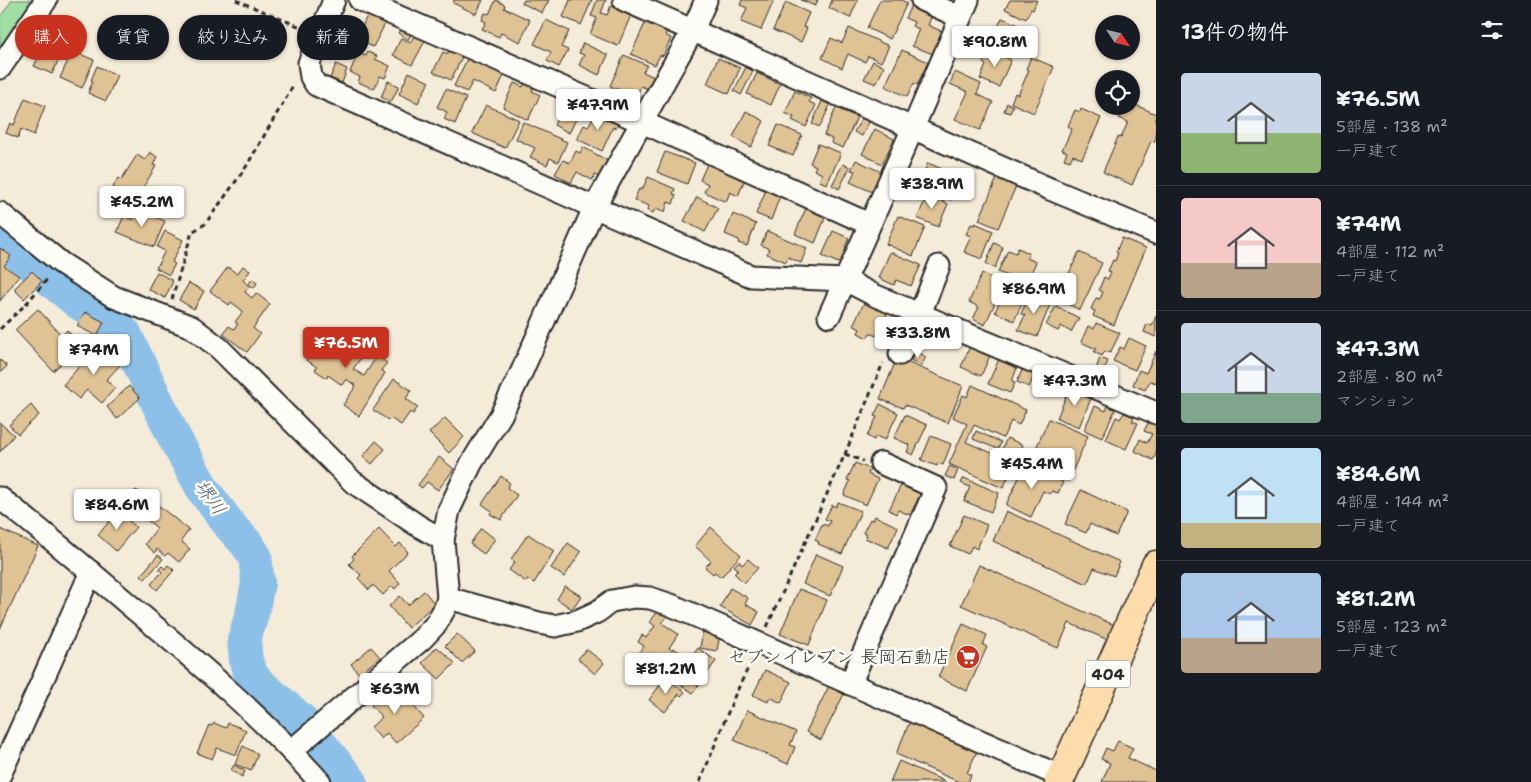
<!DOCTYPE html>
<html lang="ja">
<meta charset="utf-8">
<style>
body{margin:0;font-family:"Shantell Sans","Klee One",sans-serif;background:#242831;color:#f1f3f6;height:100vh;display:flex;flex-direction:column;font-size:19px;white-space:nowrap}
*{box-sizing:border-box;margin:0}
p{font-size:16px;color:#9ea1a6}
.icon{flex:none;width:28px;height:28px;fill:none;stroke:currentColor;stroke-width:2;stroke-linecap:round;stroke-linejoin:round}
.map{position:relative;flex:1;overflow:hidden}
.details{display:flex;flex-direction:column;background:#171b24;width:375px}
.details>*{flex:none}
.banner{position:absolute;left:15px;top:15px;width:475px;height:45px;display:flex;gap:10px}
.needle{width:32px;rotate:125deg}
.fabs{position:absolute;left:1095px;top:15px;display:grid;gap:10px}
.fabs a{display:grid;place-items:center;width:45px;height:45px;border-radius:50%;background:#171b24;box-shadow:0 1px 4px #0004;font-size:25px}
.price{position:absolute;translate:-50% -42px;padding:0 11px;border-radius:5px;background:#fff;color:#222;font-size:16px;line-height:32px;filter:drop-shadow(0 1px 2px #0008)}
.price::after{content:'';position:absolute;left:50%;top:30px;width:15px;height:11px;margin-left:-8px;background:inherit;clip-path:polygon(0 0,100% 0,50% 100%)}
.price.current{background:#c8321e;color:#fff}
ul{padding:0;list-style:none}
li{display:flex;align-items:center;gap:15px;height:125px;padding:0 25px}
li+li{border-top:1px solid #363941}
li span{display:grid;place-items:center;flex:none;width:140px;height:100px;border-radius:5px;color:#555}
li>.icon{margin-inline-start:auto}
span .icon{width:60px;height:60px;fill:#fffc;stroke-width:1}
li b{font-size:21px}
h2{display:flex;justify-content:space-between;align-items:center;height:60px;padding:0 25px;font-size:21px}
.pill{padding:0 18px;border-radius:22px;background:#171b24;box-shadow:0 1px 4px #0004;font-size:18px;line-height:45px}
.pill.current{background:#c8321e;color:#fff}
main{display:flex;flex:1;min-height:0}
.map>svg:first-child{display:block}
</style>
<main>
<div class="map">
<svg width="1156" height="782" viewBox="0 0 1156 782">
<rect width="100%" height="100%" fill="#f4ebd9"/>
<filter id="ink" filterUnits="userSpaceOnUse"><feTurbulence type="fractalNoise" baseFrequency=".02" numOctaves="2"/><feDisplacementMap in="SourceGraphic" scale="10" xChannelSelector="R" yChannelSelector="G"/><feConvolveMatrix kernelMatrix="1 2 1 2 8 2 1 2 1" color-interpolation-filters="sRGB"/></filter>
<g filter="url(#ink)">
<polygon fill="#a1dea5" stroke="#668468" points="12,0 38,0 0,55 0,17"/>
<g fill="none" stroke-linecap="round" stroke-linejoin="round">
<polyline stroke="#8dc0e9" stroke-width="34" points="0,239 79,303 115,325 125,334 174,437 204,491 232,528 246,543 255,556 258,583 252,614 244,640 246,661 250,673 258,683 300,719 351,782"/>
</g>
<g fill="#e0c394" stroke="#2b2b2b">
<polygon points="454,0 483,0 476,14 453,3"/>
<polygon points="496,0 505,5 504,8 530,20 520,42 501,33 499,37 482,29 486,22 482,20 485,13 489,14"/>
<polygon points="524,0 549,0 542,13 522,3"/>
<polygon points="570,0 592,0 581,25 563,17"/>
<polygon points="597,0 606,0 601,13 607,15 611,6 631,15 618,46 590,34 597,18 591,16"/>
<polygon points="742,0 774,0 761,30 741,22 747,8 740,5"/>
<polygon points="801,0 818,0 815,6"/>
<polygon points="832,0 858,0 850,18 829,8"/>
<polygon points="880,0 901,0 907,3 890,39 867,28"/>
<polygon points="1010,0 1037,0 1033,10 1031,9 1026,19 1005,9"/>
<polygon points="786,2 809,13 803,27 807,28 801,42 773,30"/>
<polygon points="912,4 933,13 928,25 943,32 933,54 912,46 919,29 912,26 914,22 905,18"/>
<polygon points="368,14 386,22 373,47 356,39"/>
<polygon points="1002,18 1025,28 1013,55 990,44"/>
<polygon points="350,19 359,23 354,32 345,27"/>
<polygon points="647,19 668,29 665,35 671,38 663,56 660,55 655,65 631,54"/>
<polygon points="546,20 569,31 561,47 568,50 559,67 547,61 551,52 534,44"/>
<polygon points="401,28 411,34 408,40 398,33"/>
<polygon points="849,28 889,46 881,62 868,56 865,62 848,54 842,68 822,58 831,38 842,43"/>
<polygon points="416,33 426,39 412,65 393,55 401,38 410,43"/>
<polygon points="42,35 54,40 52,46 63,50 52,74 34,66 40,54 35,52"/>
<polygon points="583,43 608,55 599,75 579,65 584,55 579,53"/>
<polygon points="450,49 463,55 451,80 433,72 443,52 447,54"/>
<polygon points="902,50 928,62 917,85 914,83 907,97 885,86"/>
<polygon points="988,50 1011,60 999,87 980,79 986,65 983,63"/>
<polygon points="75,52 94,60 82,88 60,78 69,58 72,59"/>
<polygon points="368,52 377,56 375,59 390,66 385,78 380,76 374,89 358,82 360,77 350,72 358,53 366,56"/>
<polygon points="469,55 484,65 504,75 496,93 473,81 467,92 454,86"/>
<polygon points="624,55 647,65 643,72 654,77 648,89 641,86 636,97 610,86"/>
<polygon points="1031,57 1054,67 1034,113 1011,103 1015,93 1018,95 1029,70 1026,69"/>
<polygon points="718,58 740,68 729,94 707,84"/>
<polygon points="873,61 884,67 876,84 864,79"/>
<polygon points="336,64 347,69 342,83 330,78"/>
<polygon points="97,66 117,75 106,101 88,93 93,81 91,80"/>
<polygon points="746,67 753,71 741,95 734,91"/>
<polygon points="409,72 429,82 418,103 399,94"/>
<polygon points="955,72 981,84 977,94 993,102 980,130 955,119 968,92 950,84"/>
<polygon points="757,73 780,84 771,105 747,94"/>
<polygon points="388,81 399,86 391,102 381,97"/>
<polygon points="525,82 534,86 532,91 540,95 528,120 503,107 514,83 523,87"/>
<polygon points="446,89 466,98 455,124 444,119 447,112 437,107"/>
<polygon points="795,91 811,98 809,102 816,105 806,127 792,120 794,117 785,113"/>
<polygon points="25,98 45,106 34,135 21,129 18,138 6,133 10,123 14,125"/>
<polygon points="566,101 581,109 569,133 554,125"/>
<polygon points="822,101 830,105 820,127 812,124"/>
<polygon points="1007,103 1013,106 1010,113 1004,111"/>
<polygon points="1131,103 1156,114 1156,138 1154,142 1151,141 1132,185 1103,172 1118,137 1121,138 1128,122 1119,118 1124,106 1131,106"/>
<polygon points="486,105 519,120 505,148 472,133"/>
<polygon points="836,108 857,117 843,148 831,143 832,139 824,135"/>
<polygon points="1081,109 1101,118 1082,159 1073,155 1070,161 1064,159 1067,152 1062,150 1072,129 1068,126 1075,110 1080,112"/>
<polygon points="596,111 619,121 616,128 613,127 602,151 577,139 584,125 588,127"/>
<polygon points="746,111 764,121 751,147 733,137"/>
<polygon points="862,118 869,122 862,136 854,132"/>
<polygon points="523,122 567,142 558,162 550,158 547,165 530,157 535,148 516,139"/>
<polygon points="778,125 802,135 793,156 769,146"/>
<polygon points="875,129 894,139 882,164 862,154"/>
<polygon points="818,144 841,153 827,184 819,181 822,174 814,170 816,166 810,163"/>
<polygon points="583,147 608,161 599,177 595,175 592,180 577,172 571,183 555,174 563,160 570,163 576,151 580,153"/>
<polygon points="150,152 157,157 153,165 156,166 135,201 113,187 118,178 121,180 137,155 145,160"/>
<polygon points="665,152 695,163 687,184 657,172"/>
<polygon points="856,160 881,172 872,192 850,182 855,171 851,170"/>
<polygon points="708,162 745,179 738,196 730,192 726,202 704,192 708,184 700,180"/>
<polygon points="928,163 961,177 951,200 918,186"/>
<polygon points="843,164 850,167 839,189 832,185"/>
<polygon points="648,177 675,189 673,194 676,195 673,204 668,202 665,212 656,208 653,213 647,211 649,206 634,200 639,189 642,190"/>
<polygon points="997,178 1016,186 998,228 979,220"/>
<polygon points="766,190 780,196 771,220 756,214"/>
<polygon points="924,193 948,204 938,227 917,218 925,201 921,199"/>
<polygon points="697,197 718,208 705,232 684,221"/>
<polygon points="806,208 818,213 819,210 827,213 815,243 795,234"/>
<polygon points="137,210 165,221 154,247 117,232 124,216 133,220"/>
<polygon points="733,214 756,224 747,246 738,243 739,240 725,234"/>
<polygon points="898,216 925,227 913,256 886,244"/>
<polygon points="975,223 993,231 982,259 964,252 971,236 966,234 971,224 974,225"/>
<polygon points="165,231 183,240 172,262 175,264 169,275 156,268 165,251 157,247"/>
<polygon points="767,231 807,248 801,263 788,257 786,262 767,254 769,249 761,245"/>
<polygon points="833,231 849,238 845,247 848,248 841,264 822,256"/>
<polygon points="1122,238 1146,248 1114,325 1093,316 1095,311 1091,309 1096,298 1100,299 1103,292 1099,290 1104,277 1108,279 1111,272 1108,271 1113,260 1115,261 1118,253 1116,252"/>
<polygon points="994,243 1003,247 995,268 986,264"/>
<polygon points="0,248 11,256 4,266 19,276 0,301"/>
<polygon points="1018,248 1029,253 1027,258 1036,262 1026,284 998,272 1008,250 1016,253"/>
<polygon points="890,252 921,265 911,286 896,280 894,285 879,278"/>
<polygon points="1079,252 1102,263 1080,310 1057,299"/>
<polygon points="243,266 250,271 243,280 248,285 252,279 257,283 254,288 250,285 245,292 252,298 256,293 270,304 253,328 260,334 247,352 223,334 229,326 234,329 238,324 235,322 243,311 231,302 229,305 210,291 228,267 237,274"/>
<polygon points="32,271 42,281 24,299 14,289"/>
<polygon points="157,272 173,281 165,298 148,289"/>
<polygon points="982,273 999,282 992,296 997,298 985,325 973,319 979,307 969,302"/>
<polygon points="189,283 204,291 194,309 179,300"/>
<polygon points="1008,283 1027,292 1014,321 995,312"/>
<polygon points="1034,295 1051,302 1037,337 1018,330 1025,315 1021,314 1028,298 1032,300"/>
<polygon points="865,301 888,312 876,336 870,333 867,338 858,333 860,329 853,325"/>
<polygon points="1056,306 1079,318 1071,332 1061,326 1058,331 1046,325"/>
<polygon points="38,309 62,336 67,330 81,346 53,371 15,330"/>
<polygon points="85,312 104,322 97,336 77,326"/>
<polygon points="1156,316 1156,337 1144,332 1147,324 1152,326"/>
<polygon points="1096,323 1120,333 1110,353 1105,351 1102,356 1094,352 1096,349 1081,342 1088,326 1094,329"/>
<polygon points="327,328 349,342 345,349 360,359 353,369 364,376 377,356 387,363 381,370 385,373 359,416 343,405 356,386 346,379 342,385 328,375 327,378 315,370 317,367 306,360"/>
<polygon points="1129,338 1146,346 1135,370 1113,361 1120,347 1124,349"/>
<polygon points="972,342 992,351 981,376 961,367"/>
<polygon points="98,345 120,365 106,380 115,388 102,403 87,390 79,399 63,385"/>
<polygon points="916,351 926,357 921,366 911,360"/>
<polygon points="1156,351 1156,383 1150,381 1145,390 1133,385 1139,370 1146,373"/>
<polygon points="1002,352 1020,360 1012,381 1015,383 1010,393 988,384"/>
<polygon points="897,358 963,386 948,423 905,405 903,408 880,399"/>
<polygon points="1100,358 1108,361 1103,372 1096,369"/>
<polygon points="0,360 7,366 0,373"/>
<polygon points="1026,361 1038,367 1029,387 1017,382"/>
<polygon points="394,379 411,390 406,399 418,407 413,414 410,412 401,425 390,418 388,420 373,410"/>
<polygon points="972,385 1026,410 1019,425 1011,421 1003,438 974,425 966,442 999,456 1007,438 1023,445 1003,488 949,464 967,424 953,417 963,395 967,397"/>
<polygon points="129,386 140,398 117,419 107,407"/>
<polygon points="1070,387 1092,396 1079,427 1057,418"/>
<polygon points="880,404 898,413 885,440 876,436 874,440 867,436 877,417 874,416"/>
<polygon points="31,405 39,415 18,434 9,425"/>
<polygon points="1095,406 1106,411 1108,406 1115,410 1102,438 1084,430"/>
<polygon points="1124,413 1134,417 1132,421 1138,423 1126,449 1106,440 1116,417 1120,419"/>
<polygon points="905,415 927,425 913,455 907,452 910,445 894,438"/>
<polygon points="445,418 464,437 449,453 429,433"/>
<polygon points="1049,419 1088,436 1068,481 1029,464"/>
<polygon points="1149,421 1156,424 1156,454 1153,460 1135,451 1140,439 1147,443 1152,434 1144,431"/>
<polygon points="0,423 14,435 0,452"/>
<polygon points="976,431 1001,442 998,449 973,439"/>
<polygon points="931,436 951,444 943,465 938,463 937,466 921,460"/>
<polygon points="376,441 385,449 372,464 363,456"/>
<polygon points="439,457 454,469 438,490 427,482 422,488 418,485"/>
<polygon points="855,463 870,469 868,474 878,479 866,505 844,495 850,481 847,480"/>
<polygon points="1025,465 1063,482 1058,493 1052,491 1050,494 1043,491 1031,517 1006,505"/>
<polygon points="950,466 958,470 954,480 945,476"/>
<polygon points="501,476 510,483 507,488 517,495 501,520 490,514 492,511 482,504"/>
<polygon points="964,478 999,493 991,512 964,501 970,487 961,483"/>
<polygon points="902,483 921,493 910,515 898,510 896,514 889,510"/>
<polygon points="136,490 143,494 134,507 127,502"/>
<polygon points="1081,490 1127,512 1116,536 1090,524 1086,533 1065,524"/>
<polygon points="838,502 861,511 842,554 818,544 819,542 815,540 822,524 828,526 830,521 825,519 832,505 836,507"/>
<polygon points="159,506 189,530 181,541 190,549 179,562 168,553 165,556 157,549 155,553 145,544 157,528 146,519 149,516 146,514 150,509 153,512"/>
<polygon points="118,511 136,527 116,551 98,535"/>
<polygon points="1006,511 1120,562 1114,576 1094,568 1087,584 993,541"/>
<polygon points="964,515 987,525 977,549 972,546 968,554 950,546"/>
<polygon points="875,516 898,527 888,548 865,538 867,535 863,533 870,519 873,521"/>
<polygon points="711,527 741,555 721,577 715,572 713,574 705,567 711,561 695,546"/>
<polygon points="481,528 495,539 484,554 470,544"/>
<polygon points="0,529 38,546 0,629"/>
<polygon points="379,529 396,547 400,543 408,552 389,571 400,583 395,589 392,586 383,595 373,585 369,590 358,578 361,575 349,564 354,559 352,556"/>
<polygon points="528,534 554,551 534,583 527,579 526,582 509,570 515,562 511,559"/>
<polygon points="568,543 581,552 564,577 551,568"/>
<polygon points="816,554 843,566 830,596 803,584"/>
<polygon points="158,555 163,559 145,579 141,575"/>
<polygon points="748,559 758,568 744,583 734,573 738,569 734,566 739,561 742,565"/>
<polygon points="168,565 174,570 157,590 151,584 162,572 159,569 162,566 165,569"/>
<polygon points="979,565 1114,625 1108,640 1069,623 1058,648 961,605"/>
<polygon points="565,586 581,596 572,609 557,599"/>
<polygon points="730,588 748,598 745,604 759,612 752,625 720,607"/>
<polygon points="799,589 827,600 809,645 780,634"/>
<polygon points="424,591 435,604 408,628 389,606 400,596 408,605"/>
<polygon points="658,611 667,617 662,623 678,634 669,648 672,650 673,648 686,656 675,673 657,660 651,669 635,659 644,646 638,642 642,635 646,638 655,626 650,622"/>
<polygon points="963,624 987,635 983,645 987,647 967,691 938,677"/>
<polygon points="703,630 720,633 717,651 700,648"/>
<polygon points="457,634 475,651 462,663 445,646"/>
<polygon points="371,647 380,657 359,674 351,664"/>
<polygon points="437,647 455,663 439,679 422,663"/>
<polygon points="698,648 716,661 693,693 675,681"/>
<polygon points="586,649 604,663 595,674 578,659"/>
<polygon points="765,670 791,682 781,703 770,697 768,702 753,695"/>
<polygon points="663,681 668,684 670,681 685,692 681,696 679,694 665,712 649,700"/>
<polygon points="394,684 424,718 396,743 387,733 381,739 371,727 382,717 371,705"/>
<polygon points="829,686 844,694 821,740 806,732"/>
<polygon points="747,710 796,732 790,745 795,747 788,764 734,740"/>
<polygon points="911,719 978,749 967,773 971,775 968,782 959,782 896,754"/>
<polygon points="214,723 226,728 228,723 246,730 236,755 217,748 212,759 197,753 209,725 212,726"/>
<polygon points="1118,741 1133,748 1128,758 1156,771 1156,782 1102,782 1110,763 1101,759 1106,748 1113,751"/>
<polygon points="243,746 258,754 251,771 235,764"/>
<polygon points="899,761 946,782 890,782"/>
<polygon points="234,765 245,771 242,777 231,770"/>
</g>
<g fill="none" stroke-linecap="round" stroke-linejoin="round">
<g stroke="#2b2b2b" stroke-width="25">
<g id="minor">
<polyline points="334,0 309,63 311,77 316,85 751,276 845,280 876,296 1156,413"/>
<polyline points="360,0 642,122 869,224"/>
<polyline points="624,0 1050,189 1156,233"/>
<polyline points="922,0 960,17"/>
<polyline points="0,68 46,0"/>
<polyline points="0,213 61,263 114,297 192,327 219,348 353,482 417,525 443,540"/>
<polyline points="829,316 913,128 968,0"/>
<polyline points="900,354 920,314 939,266"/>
<path d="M0 498C48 535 94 575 140 614 203 667 265 720 320 782"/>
<polyline points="448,598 539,623 555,626 577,621 597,612 612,601 634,597 650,598 671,605 717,625 1062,777"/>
<polyline points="850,684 936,488 881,463"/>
<polyline points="291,751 422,639 436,624 445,608 448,598 443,540 449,510 471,464 501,415 522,371 594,208 693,30 706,0"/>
<polyline points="0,775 91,572"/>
</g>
</g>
<g stroke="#2b2b2b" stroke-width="31">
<polyline id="highway" points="1059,782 1156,565"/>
</g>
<g stroke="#2b2b2b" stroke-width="3" stroke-dasharray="5 4" stroke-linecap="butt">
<polyline points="236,0 303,28"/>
<polyline points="172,299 192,232 205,224 229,191 246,167 294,84"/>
<polyline points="0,329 26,304 49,277"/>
<polyline points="845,454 863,461"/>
<polyline points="767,627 845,454 883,363"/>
<polyline points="700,782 735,695 752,660"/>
</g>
<use href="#minor" stroke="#fdfcf7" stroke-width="21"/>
<use href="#highway" stroke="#fddcac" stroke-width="28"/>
</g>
</g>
<defs>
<g id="supermarket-disc" transform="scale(1.25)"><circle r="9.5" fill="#c8321e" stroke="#fdfcf7"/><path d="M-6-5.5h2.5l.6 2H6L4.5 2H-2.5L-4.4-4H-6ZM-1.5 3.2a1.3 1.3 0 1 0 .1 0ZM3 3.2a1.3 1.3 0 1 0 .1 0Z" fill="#fff"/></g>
</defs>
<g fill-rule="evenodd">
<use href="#supermarket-disc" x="968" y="657"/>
</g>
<g text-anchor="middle" stroke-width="5" stroke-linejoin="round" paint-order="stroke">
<rect fill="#fdfcf7" stroke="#6a6a68" stroke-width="1" x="1085.5" y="660.5" width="45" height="27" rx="4"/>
<g font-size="16" font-weight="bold" fill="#2b2b2b">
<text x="1108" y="680">404</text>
</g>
<g font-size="18" fill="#2b2b2b" stroke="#fdfcf7" text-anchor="end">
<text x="950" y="663">セブンイレブン 長岡石動店</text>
</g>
<g font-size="19" font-style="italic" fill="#485864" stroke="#fdfcf7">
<text transform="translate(211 497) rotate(55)" y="7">堺川</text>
</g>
</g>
</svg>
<div class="fabs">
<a><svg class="needle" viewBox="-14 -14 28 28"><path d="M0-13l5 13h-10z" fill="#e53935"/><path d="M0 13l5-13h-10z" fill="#9ea1a6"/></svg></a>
<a><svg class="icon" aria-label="locate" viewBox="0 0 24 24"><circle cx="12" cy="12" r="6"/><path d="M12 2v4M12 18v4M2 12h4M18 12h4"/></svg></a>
</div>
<b class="price" style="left:995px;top:68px">¥90.8M</b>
<b class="price" style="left:598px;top:131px">¥47.9M</b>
<b class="price" style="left:932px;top:210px">¥38.9M</b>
<b class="price" style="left:142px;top:228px">¥45.2M</b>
<b class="price" style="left:1034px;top:315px">¥86.9M</b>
<b class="price" style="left:918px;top:359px">¥33.8M</b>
<b class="price current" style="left:346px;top:369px">¥76.5M</b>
<b class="price" style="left:94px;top:376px">¥74M</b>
<b class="price" style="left:1075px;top:407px">¥47.3M</b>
<b class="price" style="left:1032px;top:490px">¥45.4M</b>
<b class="price" style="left:117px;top:531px">¥84.6M</b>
<b class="price" style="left:666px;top:695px">¥81.2M</b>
<b class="price" style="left:395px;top:715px">¥63M</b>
<div class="banner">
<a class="pill current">購入</a>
<a class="pill">賃貸</a>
<a class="pill">絞り込み</a>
<a class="pill">新着</a>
</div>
</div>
<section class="details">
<h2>13件の物件<svg class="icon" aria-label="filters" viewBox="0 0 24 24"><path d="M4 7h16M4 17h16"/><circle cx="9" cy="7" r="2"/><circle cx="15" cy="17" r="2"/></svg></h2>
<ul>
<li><span style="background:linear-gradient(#c9d6e8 60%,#8fb573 0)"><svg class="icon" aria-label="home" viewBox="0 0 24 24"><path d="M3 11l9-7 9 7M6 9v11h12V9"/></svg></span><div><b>¥76.5M</b><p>5部屋 · 138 m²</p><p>一戸建て</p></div></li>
<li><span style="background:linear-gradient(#f6c9c9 65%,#b9a48a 0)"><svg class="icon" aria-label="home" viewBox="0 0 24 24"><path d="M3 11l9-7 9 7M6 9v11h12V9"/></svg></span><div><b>¥74M</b><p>4部屋 · 112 m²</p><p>一戸建て</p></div></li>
<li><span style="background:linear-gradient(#c9d6e8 70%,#7fa58c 0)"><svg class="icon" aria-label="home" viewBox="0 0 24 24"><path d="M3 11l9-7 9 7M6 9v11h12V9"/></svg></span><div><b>¥47.3M</b><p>2部屋 · 80 m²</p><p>マンション</p></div></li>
<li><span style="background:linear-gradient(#bfe0f5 75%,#c2b280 0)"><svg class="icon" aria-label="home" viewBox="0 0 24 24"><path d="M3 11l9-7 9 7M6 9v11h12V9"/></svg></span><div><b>¥84.6M</b><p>4部屋 · 144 m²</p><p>一戸建て</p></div></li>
<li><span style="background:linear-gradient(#a9c7e8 65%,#b9a48a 0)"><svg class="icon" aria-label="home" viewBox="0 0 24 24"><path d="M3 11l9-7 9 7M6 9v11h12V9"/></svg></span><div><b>¥81.2M</b><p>5部屋 · 123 m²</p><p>一戸建て</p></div></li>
</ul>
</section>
</main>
